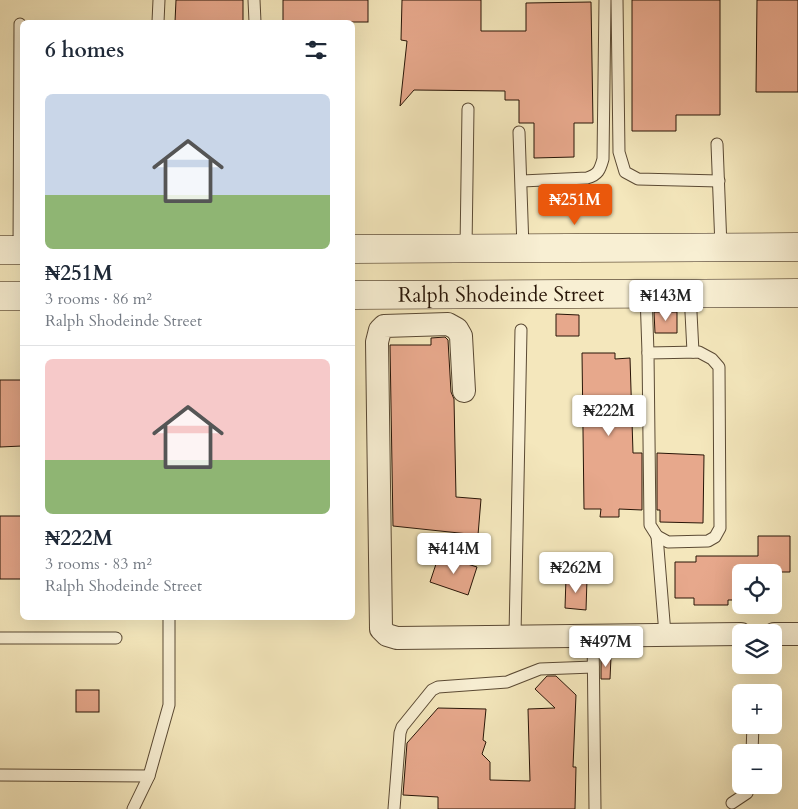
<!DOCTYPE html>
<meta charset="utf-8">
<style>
body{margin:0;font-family:Cardo,serif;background:#f2f2f3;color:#1f2937;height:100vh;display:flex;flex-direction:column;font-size:19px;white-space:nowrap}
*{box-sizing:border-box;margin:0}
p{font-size:16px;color:#747a83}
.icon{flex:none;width:28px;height:28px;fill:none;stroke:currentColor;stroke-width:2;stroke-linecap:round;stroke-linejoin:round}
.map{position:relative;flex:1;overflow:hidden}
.panel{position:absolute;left:20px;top:20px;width:335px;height:600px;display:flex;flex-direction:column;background:#fff;border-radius:8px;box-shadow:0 5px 20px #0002}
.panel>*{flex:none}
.controls{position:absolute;left:732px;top:564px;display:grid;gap:10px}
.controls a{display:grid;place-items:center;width:50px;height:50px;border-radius:8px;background:#fff;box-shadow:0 5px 20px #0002;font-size:25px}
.price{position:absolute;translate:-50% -42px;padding:0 11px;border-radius:5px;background:#fff;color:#222;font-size:16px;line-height:32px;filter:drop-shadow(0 1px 2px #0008)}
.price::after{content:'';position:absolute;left:50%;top:30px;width:15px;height:11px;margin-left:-8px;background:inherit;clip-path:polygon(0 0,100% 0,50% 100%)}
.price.current{background:#ea580c;color:#fff}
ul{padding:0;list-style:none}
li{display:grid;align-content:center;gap:10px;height:265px;padding:0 25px}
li+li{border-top:1px solid #e0e1e3}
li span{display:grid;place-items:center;height:155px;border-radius:8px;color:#555}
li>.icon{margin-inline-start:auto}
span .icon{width:90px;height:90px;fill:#fffc;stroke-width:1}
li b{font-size:21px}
h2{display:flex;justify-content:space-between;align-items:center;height:60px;padding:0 25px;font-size:21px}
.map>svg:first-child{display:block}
</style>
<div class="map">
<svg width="798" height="809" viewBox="0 0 798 809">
<rect width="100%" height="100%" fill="#f4e7bc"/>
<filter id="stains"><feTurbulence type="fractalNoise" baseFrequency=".004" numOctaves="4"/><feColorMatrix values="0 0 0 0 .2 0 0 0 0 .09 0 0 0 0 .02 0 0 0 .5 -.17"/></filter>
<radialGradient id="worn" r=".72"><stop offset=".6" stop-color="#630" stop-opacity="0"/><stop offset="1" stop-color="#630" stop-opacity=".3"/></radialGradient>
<g fill="#e7a88c" stroke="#281507">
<polygon points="176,0 243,0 243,22 175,22"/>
<rect x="283" y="0" width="85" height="22"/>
<polygon points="402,0 481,0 481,31 526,31 526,3 591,2 593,123 574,123 574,157 534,158 534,123 519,123 519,100 505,100 505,91 414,90 400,106 407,41 401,40"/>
<polygon points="632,0 720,0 720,115 676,115 676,131 632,131"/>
<polygon points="757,0 798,0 798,92 756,92"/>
<polygon points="654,312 677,312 677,333 655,333"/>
<polygon points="556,314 579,315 579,336 556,336"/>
<polygon points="445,337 448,340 451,392 454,399 456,497 481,499 478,535 393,526 390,345 431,345 431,338"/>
<polygon points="582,353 615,353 615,359 630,358 633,453 642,453 642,510 619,509 619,517 600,517 601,509 584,509"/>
<polygon points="0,380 22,380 22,446 0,447"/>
<polygon points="657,453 704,455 703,523 660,522 660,510 657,510"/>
<rect x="0" y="516" width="22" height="63"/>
<polygon points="758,536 790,536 790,572 741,572 741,600 728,600 728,605 694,605 694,598 675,598 675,562 696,562 696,556 758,556"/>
<polygon points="439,555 477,567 468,595 430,582"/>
<polygon points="566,578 587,579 586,610 565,608"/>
<polygon points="601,656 611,657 610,679 601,679"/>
<polygon points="547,676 556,676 576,695 573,767 576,767 575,809 438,809 438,797 403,795 407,743 438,708 486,709 483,740 486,742 482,754 490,762 490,780 530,781 528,709 555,708 535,689"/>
<rect x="76" y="690" width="23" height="22"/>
</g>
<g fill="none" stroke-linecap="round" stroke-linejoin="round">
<g stroke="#5b4a34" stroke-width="13">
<g id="lane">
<polyline points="254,0 255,22"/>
<polyline points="617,0 619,152 625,172 638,179 719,181"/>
<polyline points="158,22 159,0"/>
<polyline points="519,132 523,248"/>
<polyline points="717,144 721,247"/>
<path d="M522 181 587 178C598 175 600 170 603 159L605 0"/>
<polyline points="466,248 468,109"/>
<polyline points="19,250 20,24"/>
<polyline points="690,293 693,352"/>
<polyline points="646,294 648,353"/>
<polygon points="699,352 712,359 719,367 720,528 715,537 708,541 668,542 657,536 650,525 648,353"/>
<polyline points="657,536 665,634"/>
<polyline points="593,634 595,809"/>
<polyline points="515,635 521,330"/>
<polyline points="0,638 116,638"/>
<polyline points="752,752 753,725"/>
<polyline points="0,775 149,776"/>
<polyline points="732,803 747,793 750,785"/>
<polyline points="133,809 149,776 169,705 169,618"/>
<polyline points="394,809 400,733 402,727 432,690 438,687 507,682 540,669 593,667"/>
</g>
</g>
<g stroke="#5b4a34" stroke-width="24">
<g id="street">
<polyline points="464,391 461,336 457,329 448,324 384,326 380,330 377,342 381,629 387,635 397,638 741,634"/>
<polyline points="774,634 798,634"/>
</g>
</g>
<g stroke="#281507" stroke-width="29">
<g id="secondary">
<polyline points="352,249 798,247"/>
<polyline points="0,250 22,250"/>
<path id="s1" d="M352 295 798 293"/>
<polyline points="0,296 22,296"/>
</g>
</g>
<use href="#lane" stroke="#f8efd3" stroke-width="11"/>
<use href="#street" stroke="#f8efd3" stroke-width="22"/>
<use href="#secondary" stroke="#f8efd3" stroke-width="28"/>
</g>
<g text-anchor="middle" stroke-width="5" stroke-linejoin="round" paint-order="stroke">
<g font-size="21" fill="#281507" stroke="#f8efd3">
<text dy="7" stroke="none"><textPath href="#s1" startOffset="149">Ralph Shodeinde Street</textPath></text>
</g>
</g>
<rect width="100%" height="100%" filter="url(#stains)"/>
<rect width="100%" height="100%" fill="url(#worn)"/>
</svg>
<div class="controls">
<a><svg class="icon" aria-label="locate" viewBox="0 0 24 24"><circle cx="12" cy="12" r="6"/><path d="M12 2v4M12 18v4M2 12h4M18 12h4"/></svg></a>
<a><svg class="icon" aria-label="layers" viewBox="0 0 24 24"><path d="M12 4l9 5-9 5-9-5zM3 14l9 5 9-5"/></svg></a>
<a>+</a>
<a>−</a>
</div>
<b class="price current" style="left:575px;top:226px">₦251M</b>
<b class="price" style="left:666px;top:322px">₦143M</b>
<b class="price" style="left:609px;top:437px">₦222M</b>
<b class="price" style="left:454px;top:575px">₦414M</b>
<b class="price" style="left:576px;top:594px">₦262M</b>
<b class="price" style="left:606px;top:668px">₦497M</b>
<section class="panel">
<h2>6 homes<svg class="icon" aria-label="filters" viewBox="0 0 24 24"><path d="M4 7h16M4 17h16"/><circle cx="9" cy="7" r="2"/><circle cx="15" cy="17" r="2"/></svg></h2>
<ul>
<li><span style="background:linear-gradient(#c9d6e8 65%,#8fb573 0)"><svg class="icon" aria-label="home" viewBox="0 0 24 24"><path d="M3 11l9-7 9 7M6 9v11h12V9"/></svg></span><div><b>₦251M</b><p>3 rooms · 86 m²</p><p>Ralph Shodeinde Street</p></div></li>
<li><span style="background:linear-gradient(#f6c9c9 65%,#8fb573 0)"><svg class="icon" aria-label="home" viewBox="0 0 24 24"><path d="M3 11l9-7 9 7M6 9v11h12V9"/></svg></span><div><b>₦222M</b><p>3 rooms · 83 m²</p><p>Ralph Shodeinde Street</p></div></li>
</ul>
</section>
</div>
